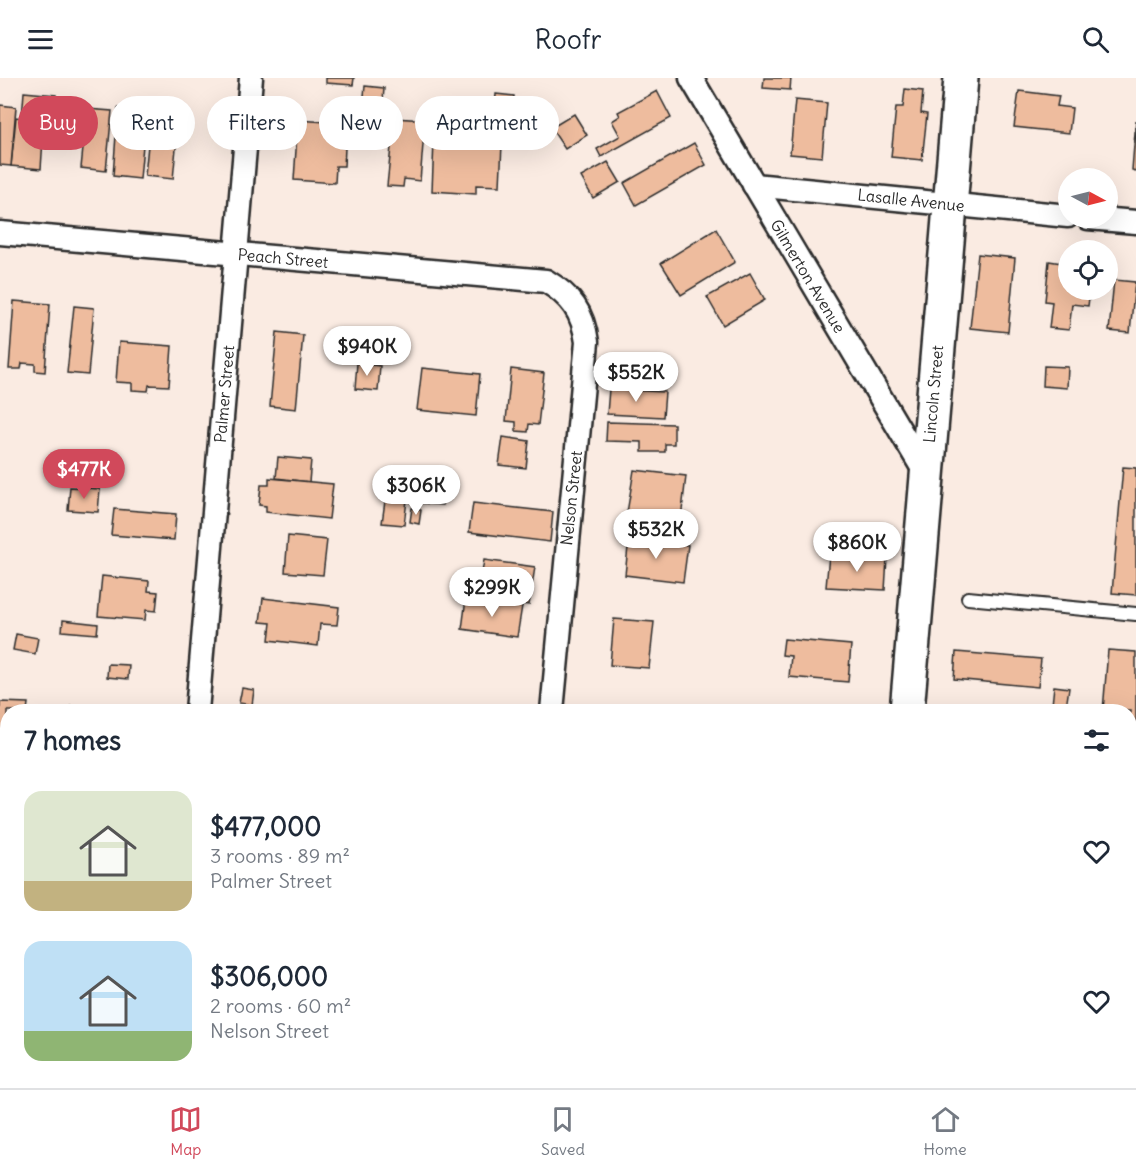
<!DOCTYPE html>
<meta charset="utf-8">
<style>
body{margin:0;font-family:Delius,sans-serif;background:#f2f2f3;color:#1f2937;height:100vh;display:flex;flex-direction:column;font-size:22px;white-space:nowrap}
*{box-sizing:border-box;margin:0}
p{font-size:20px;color:#747a83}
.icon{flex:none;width:33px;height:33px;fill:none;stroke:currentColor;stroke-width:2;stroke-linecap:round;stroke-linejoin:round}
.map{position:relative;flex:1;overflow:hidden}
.drawer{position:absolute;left:0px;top:626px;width:1137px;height:386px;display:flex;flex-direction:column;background:#fff;border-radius:24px 24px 0 0;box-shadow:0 6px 24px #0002}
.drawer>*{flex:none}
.hud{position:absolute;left:18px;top:18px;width:600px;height:54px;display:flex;gap:12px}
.needle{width:39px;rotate:97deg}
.controls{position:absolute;left:1058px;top:90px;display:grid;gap:12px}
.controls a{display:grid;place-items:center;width:60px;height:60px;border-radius:50%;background:#fff;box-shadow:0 6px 24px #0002;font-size:30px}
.price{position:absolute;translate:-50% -51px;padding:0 14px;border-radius:21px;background:#fff;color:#222;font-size:20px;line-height:39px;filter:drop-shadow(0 2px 3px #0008)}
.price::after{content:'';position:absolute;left:50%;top:36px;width:18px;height:14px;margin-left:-9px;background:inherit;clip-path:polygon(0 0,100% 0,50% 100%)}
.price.current{background:#d1495b;color:#fff}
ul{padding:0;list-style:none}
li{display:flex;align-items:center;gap:18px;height:150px;padding:0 24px}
li span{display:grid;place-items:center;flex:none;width:168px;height:120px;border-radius:18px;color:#555}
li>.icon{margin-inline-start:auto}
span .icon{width:72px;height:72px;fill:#fffc;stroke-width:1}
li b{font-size:26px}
h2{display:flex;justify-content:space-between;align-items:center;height:72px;padding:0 24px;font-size:26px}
.pill{padding:0 21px;border-radius:27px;background:#fff;box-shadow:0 6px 24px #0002;font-size:21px;line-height:54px}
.pill.current{background:#d1495b;color:#fff}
header{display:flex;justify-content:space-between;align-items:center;height:78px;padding:0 24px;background:#fff;font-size:27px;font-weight:600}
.tab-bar{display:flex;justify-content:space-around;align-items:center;height:84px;border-top:2px solid #e0e1e3;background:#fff;font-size:16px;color:#747a83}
.tab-bar a{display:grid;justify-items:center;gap:3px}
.tab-bar .current{color:#d1495b}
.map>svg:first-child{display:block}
</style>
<header><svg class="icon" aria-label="menu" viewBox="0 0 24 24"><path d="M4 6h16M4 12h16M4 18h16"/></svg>Roofr<svg class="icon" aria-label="search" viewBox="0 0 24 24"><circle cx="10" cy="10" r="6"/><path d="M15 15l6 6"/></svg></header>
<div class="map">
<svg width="1136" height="1010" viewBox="0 0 1136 1010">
<rect width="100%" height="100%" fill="#faebe2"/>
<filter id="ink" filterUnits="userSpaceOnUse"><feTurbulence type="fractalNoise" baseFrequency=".0167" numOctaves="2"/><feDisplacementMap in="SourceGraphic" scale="12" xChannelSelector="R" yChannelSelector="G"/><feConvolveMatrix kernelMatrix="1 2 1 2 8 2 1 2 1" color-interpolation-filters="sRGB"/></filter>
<g filter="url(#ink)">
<g fill="#eebc9e" stroke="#2b2b2b" stroke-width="1.5">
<polygon points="326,0 354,0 353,7 326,5"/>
<polygon points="764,0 791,0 790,12 763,10"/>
<polygon points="365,8 384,10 381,49 361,48"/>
<polygon points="905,11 923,13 921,35 927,36 922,82 891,79 896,29 903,29"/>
<polygon points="657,13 671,40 601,79 597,71 620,58 612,43 620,38 618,34"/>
<polygon points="1019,13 1059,18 1057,28 1072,30 1069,55 1014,49"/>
<polygon points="24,14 56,17 52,62 43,61 41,91 11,88 16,39 22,40"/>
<polygon points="496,16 514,18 512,43 494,41"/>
<polygon points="795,22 827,25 822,79 790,76"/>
<polygon points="0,27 16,29 11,88 0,87"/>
<polygon points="118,30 146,33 140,101 113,98"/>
<polygon points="87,31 112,33 106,93 81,90"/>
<polygon points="151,36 179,39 173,101 145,98"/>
<polygon points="574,36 587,57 565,71 551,50"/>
<polygon points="394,40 425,42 420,103 404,101 403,109 387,108"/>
<polygon points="298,42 341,45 340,69 345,70 344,88 336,88 335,105 294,102"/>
<polygon points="1136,42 1136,93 1132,92"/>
<polygon points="434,63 502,66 500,108 476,107 476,116 432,113"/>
<polygon points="694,65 706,87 636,127 624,105"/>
<polygon points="608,84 620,104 593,120 581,99"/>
<polygon points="716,151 735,184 681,217 661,185"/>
<polygon points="978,176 1015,180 1008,254 970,250"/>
<polygon points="1049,183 1068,186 1068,212 1090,212 1088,228 1072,226 1069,252 1049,250 1052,224 1045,223"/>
<polygon points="750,195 765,222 723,247 707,219"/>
<polygon points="1114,202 1135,204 1130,255 1109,253"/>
<polygon points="14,223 50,226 45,294 35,293 35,286 22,285 21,291 9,291"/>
<polygon points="74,228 94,230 88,297 67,295"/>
<polygon points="277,254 303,257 296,331 270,328"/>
<polygon points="119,264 172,268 169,308 149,307 148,313 132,312 132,305 116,304"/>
<polygon points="357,285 380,288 378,313 355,311"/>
<polygon points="1044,288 1068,289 1067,310 1043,308"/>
<polygon points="422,290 480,296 476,338 417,332"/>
<polygon points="511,291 544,295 538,347 529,346 528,354 516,353 516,344 506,343"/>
<polygon points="609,311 665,314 663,339 607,336"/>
<polygon points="607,344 674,346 674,366 665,366 665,374 642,374 642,364 606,363"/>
<polygon points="503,359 529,363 526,390 499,387"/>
<polygon points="278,379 311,382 309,404 276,400"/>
<polygon points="1123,389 1136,390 1136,517 1112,515"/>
<polygon points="634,392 686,398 681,441 627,435"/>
<polygon points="389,394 410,397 404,447 382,445"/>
<polygon points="269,400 333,406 329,441 266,434 266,428 259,427 261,407 269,407"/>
<polygon points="418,403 445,406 442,427 415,424"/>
<polygon points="70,409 100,411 98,434 68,432"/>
<polygon points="473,425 553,434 550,464 469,454"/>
<polygon points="412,430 421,432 419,446 410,444"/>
<polygon points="114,431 176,436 174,462 111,457"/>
<polygon points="288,458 327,462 323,497 285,494"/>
<polygon points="629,460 688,467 683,504 625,497"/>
<polygon points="829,477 887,480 885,512 826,509"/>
<polygon points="484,482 535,489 529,527 478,520"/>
<polygon points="102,498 149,503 148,513 158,514 156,533 146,532 145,542 98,538"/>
<polygon points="263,520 339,529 337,547 320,546 318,568 269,562 271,545 260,544"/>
<polygon points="466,521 522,528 517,559 462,551"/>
<polygon points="614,541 654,544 649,590 610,587"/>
<polygon points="63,542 98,546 97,556 62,553"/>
<polygon points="16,556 38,560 35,576 13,572"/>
<polygon points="784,561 851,567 848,604 789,599 791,578 782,577"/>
<polygon points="1108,572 1136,574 1136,747 1130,746 1130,633 1103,633"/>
<polygon points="956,574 1041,581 1038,609 954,601"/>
<polygon points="108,586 129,587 128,601 107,599"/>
<polygon points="1054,608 1069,610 1066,629 1052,627"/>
<polygon points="242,610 254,612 252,627 239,625"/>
<polygon points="0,624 28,625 27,633 8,633 8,698 0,698"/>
<polygon points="971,627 1027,633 971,633"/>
<polygon points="71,628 95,630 95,633 70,633"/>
<polygon points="112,628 129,629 128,633 112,633"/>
<polygon points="0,868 8,869 8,906 0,905"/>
<polygon points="219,1004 269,1004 268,1010 218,1010"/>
<polygon points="427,1004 469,1004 468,1010 426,1010"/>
<polygon points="545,1004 636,1004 635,1010 545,1010"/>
</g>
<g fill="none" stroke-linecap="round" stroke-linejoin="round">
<g stroke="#2b2b2b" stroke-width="16">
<polyline id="lane" points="968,520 1136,536"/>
</g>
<g stroke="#2b2b2b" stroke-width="27">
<g id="street">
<polyline points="691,0 926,396"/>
<polyline points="754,107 1068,138"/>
<polyline points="1088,140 1136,144"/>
<path d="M0 155 546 203C571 218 583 234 587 264L552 633"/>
<polyline points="197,633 251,0"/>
<polyline points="0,755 8,755"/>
<polyline points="1130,842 1136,842"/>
<polyline points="164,1010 165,1004"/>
<polyline points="519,1010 520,1004"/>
</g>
</g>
<g stroke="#2b2b2b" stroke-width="38">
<g id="secondary">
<polyline points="907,633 961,0"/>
<polyline points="875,1010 876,1004"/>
</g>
</g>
<use href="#lane" stroke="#fff" stroke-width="12"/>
<use href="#street" stroke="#fff" stroke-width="22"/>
<use href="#secondary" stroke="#fff" stroke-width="33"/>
</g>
</g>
<g text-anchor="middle" stroke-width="4.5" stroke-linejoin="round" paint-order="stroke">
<g font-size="16" fill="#2b2b2b" stroke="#fff">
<text transform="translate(911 122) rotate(6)" y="6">Lasalle Avenue</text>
<text transform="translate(283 180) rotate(5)" y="6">Peach Street</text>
<text transform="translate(808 198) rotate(59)" y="6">Gilmerton Avenue</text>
<text transform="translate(224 316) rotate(-85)" y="6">Palmer Street</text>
<text transform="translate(933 316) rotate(-85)" y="6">Lincoln Street</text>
<text transform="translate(571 420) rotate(-84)" y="6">Nelson Street</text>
</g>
</g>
</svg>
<div class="controls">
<a><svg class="needle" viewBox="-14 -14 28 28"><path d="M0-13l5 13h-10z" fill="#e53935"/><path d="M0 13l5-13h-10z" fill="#747a83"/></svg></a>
<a><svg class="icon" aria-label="locate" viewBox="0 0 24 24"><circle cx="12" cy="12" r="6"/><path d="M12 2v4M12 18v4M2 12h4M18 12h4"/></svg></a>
</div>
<b class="price" style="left:367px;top:299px">$940K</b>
<b class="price" style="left:636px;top:325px">$552K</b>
<b class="price current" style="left:84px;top:422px">$477K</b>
<b class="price" style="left:416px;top:438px">$306K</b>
<b class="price" style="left:656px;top:482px">$532K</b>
<b class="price" style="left:857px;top:495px">$860K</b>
<b class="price" style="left:492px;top:540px">$299K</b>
<div class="hud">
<a class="pill current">Buy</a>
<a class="pill">Rent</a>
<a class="pill">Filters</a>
<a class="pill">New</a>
<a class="pill">Apartment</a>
</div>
<section class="drawer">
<h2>7 homes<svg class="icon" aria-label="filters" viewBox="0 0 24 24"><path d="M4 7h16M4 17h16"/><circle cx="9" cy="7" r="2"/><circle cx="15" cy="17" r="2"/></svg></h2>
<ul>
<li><span style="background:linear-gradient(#dfe7d0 75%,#c2b280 0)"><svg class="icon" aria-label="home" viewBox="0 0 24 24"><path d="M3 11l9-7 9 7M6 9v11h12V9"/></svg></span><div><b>$477,000</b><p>3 rooms · 89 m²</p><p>Palmer Street</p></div><svg class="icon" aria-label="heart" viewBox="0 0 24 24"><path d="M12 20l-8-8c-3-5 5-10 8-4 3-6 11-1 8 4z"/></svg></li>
<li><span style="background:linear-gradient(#bfe0f5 75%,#8fb573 0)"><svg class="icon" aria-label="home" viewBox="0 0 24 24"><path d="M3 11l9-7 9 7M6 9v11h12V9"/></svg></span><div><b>$306,000</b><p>2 rooms · 60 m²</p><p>Nelson Street</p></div><svg class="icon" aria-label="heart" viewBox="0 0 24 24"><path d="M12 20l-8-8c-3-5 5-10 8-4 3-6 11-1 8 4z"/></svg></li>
</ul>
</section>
</div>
<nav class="tab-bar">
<a class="current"><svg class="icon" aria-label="map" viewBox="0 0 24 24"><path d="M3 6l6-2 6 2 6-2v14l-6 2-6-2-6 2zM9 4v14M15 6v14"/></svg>Map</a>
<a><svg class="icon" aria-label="saved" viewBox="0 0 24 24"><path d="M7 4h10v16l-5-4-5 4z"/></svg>Saved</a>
<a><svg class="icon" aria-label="home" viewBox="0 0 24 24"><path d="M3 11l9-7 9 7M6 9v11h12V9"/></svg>Home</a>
</nav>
